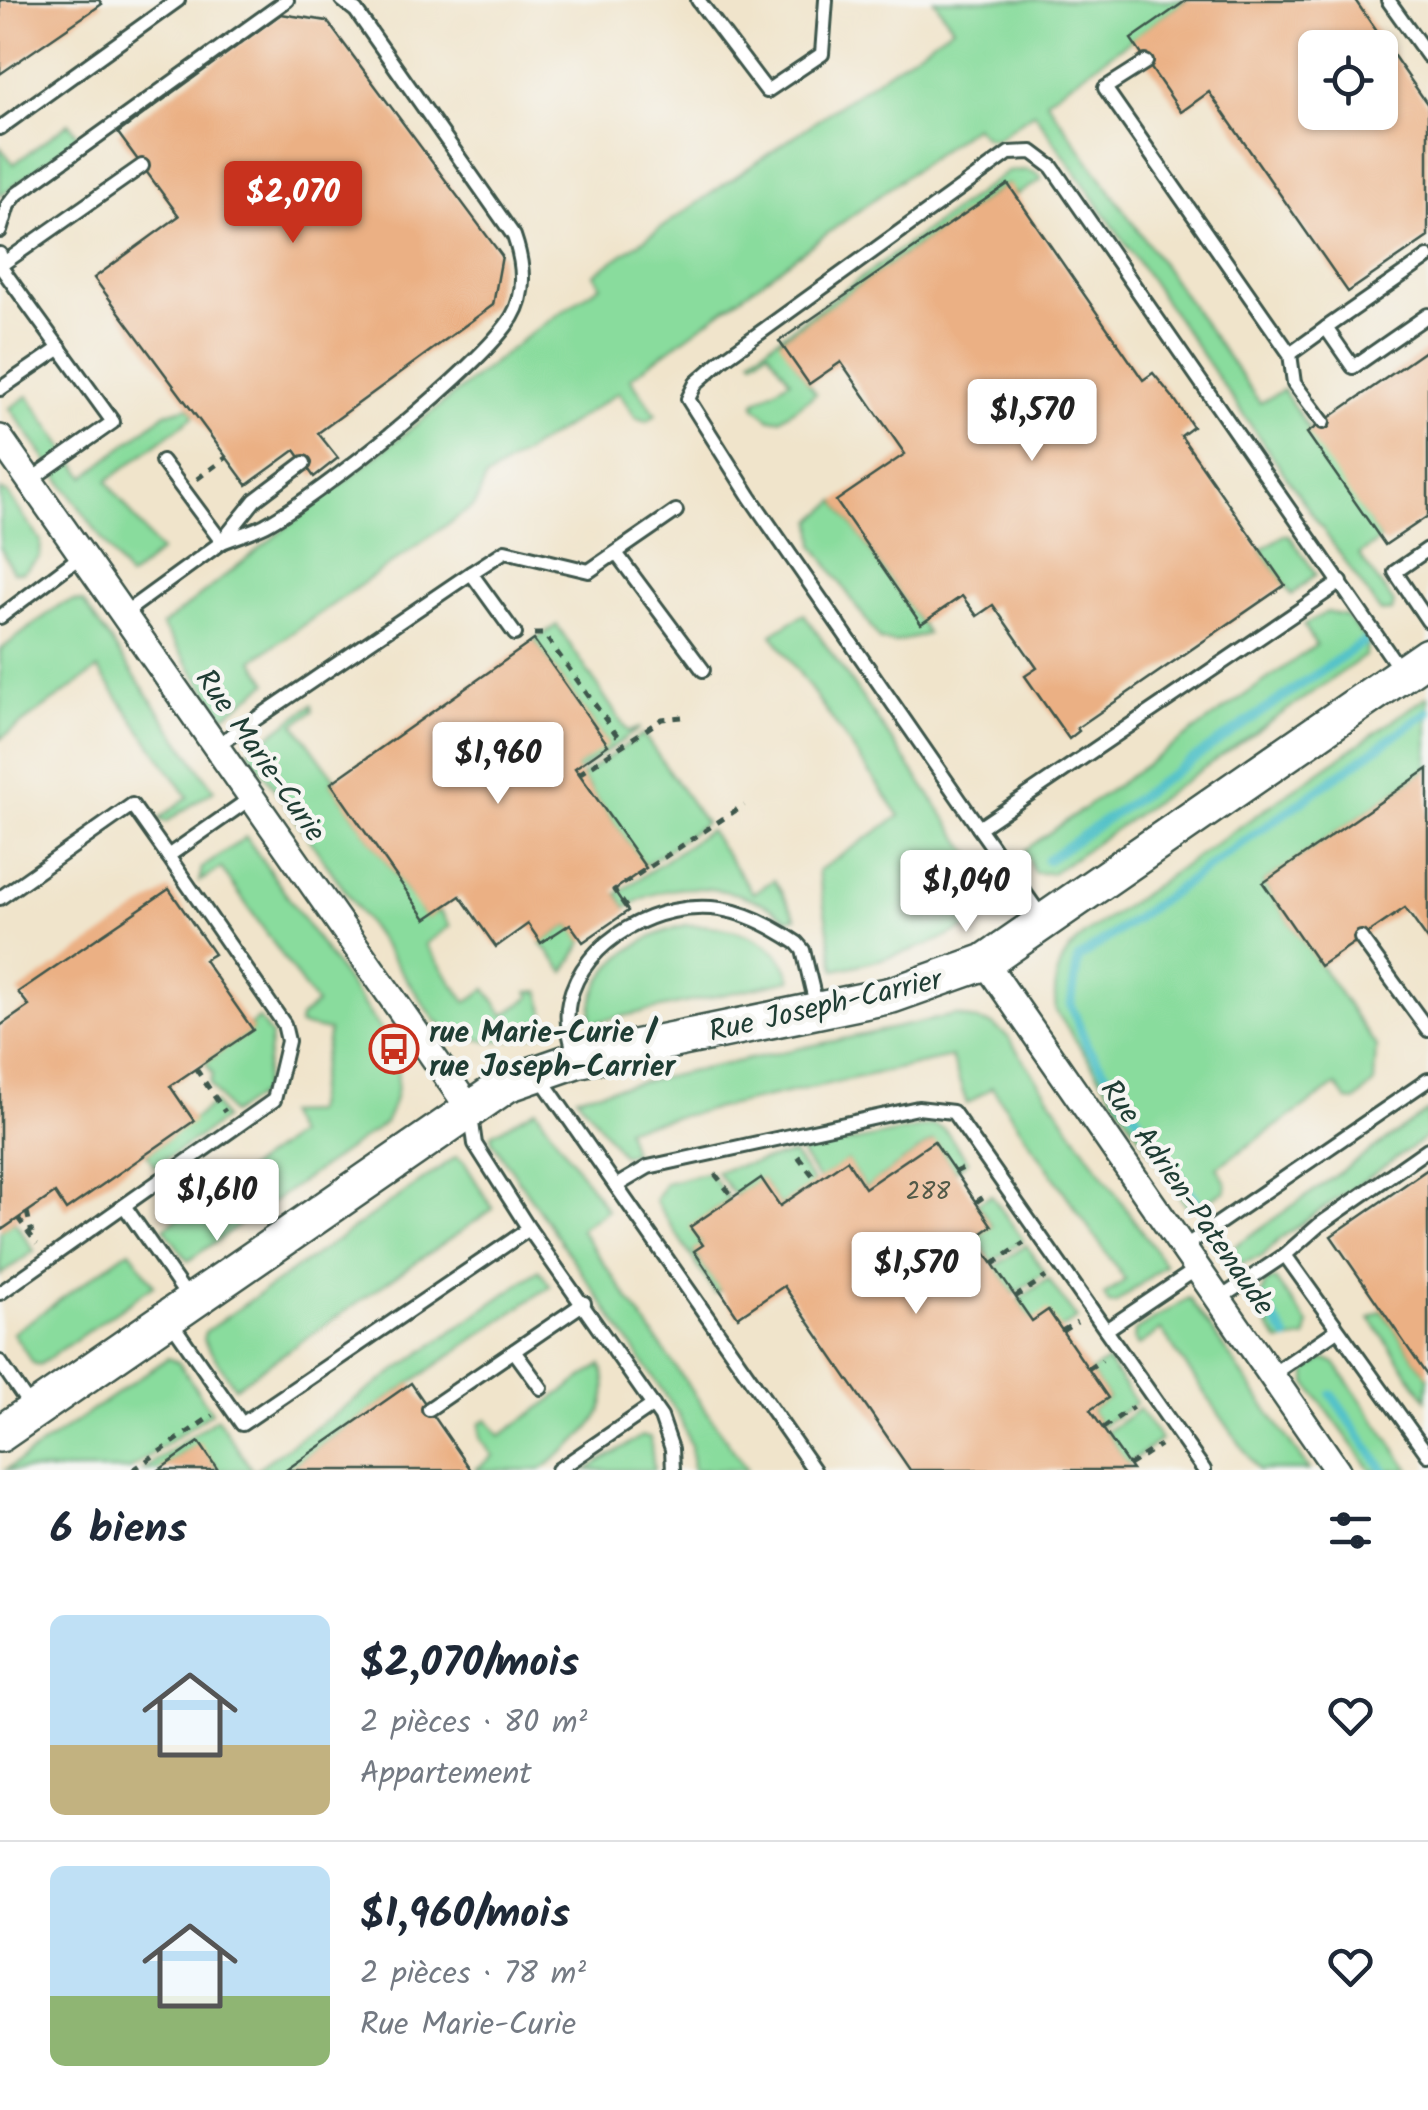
<!DOCTYPE html>
<html lang="fr">
<meta charset="utf-8">
<style>
body{margin:0;font-family:Kalam,sans-serif;background:#f6f6f7;color:#1f2937;height:100vh;display:flex;flex-direction:column;font-size:38px;white-space:nowrap}
*{box-sizing:border-box;margin:0}
p{font-size:32px;color:#747a83}
.icon{flex:none;width:55px;height:55px;fill:none;stroke:currentColor;stroke-width:2;stroke-linecap:round;stroke-linejoin:round}
.map{position:relative;height:1470px;overflow:hidden}
.panel{display:flex;flex-direction:column;background:#fff;flex:1}
.panel>*{flex:none}
.controls{position:absolute;left:1298px;top:30px;display:grid;gap:20px}
.controls a{display:grid;place-items:center;width:100px;height:100px;border-radius:15px;background:#fff;box-shadow:0 2px 8px #0004;font-size:50px}
.price{position:absolute;translate:-50% -85px;padding:0 22px;border-radius:10px;background:#fff;color:#222;font-size:32px;line-height:65px;filter:drop-shadow(0 2px 5px #0008)}
.price::after{content:'';position:absolute;left:50%;top:60px;width:30px;height:22px;margin-left:-15px;background:inherit;clip-path:polygon(0 0,100% 0,50% 100%)}
.price.current{background:#c8321e;color:#fff}
ul{padding:0;list-style:none}
li{display:flex;align-items:center;gap:30px;height:250px;padding:0 50px}
li+li{border-top:2px solid #e0e1e3}
li span{display:grid;place-items:center;flex:none;width:280px;height:200px;border-radius:15px;color:#555}
li>.icon{margin-inline-start:auto}
span .icon{width:120px;height:120px;fill:#fffc;stroke-width:1}
li b{font-size:42px}
h2{display:flex;justify-content:space-between;align-items:center;height:120px;padding:0 50px;font-size:42px}
.map>svg:first-child{display:block}
</style>
<div class="map">
<svg width="1428" height="1470" viewBox="0 0 1428 1470">
<rect width="100%" height="100%" fill="#f6f6f2"/>
<filter id="ink" filterUnits="userSpaceOnUse"><feTurbulence type="fractalNoise" baseFrequency=".01" numOctaves="2"/><feDisplacementMap in="SourceGraphic" scale="20" xChannelSelector="R" yChannelSelector="G"/><feConvolveMatrix kernelMatrix="1 2 1 2 8 2 1 2 1" color-interpolation-filters="sRGB"/></filter>
<filter id="wash" filterUnits="userSpaceOnUse"><feTurbulence type="fractalNoise" baseFrequency=".0048" numOctaves="4" result="noise"/><feDisplacementMap in="SourceGraphic" scale="40" xChannelSelector="R" yChannelSelector="G"/><feGaussianBlur stdDeviation="2.25" result="paint"/><feColorMatrix in="noise" values="0 0 0 0 0 0 0 0 0 0 0 0 0 0 0 0 0 1.4 0 .05"/><feComposite in="paint" operator="in"/></filter>
<g filter="url(#wash)">
<rect width="100%" height="100%" fill="#f0e4cb"/>
<g fill="#89dc9d" stroke="#548c68" stroke-width="2.5">
<polygon points="934,0 1187,0 1046,100 1260,403 1283,390 1381,539 1359,555 1394,603 1392,611 1380,612 1034,112 996,139 986,138 974,126 630,378 656,415 647,421 636,418 619,392 486,478 475,505 253,660 268,683 224,716 162,626 526,337 601,285 594,274 953,27"/>
<polygon points="69,123 79,137 0,196 0,147 14,164"/>
<polygon points="1027,170 1040,175 1041,180 1016,195 1007,184 780,340 816,394 780,419 770,419 755,407 755,402 790,380 768,350 754,360 752,357 1008,171"/>
<polygon points="28,396 85,477 166,413 189,407 195,415 107,481 160,552 129,578 10,408"/>
<polygon points="0,490 7,493 41,541 40,557 23,572 13,572 0,547"/>
<polygon points="836,501 921,624 927,634 895,643 880,640 815,546 813,521"/>
<polygon points="1284,535 1289,535 1316,574 1292,595 1261,550"/>
<polygon points="73,601 83,602 214,790 166,822 159,819 188,797 98,669 0,739 0,650 60,605"/>
<polygon points="1327,612 1345,616 1368,642 1365,656 1052,873 1034,873 1025,850 1316,645 1304,625"/>
<path d="M804 614 1006 905 991 915 982 902 975 907 982 919C937 946 886 959 835 970L818 871 900 816 772 634Z"/>
<polygon points="557,625 628,732 640,728 577,772 575,768 607,744 534,640"/>
<path d="M1428 696V769L1263 883 1376 1046 1374 1083 1355 1101 1347 1100 1336 1085 1217 1167 1226 1183 1225 1191 1189 1210 1056 1011C1052 978 1059 957 1084 935Z"/>
<path d="M312 705 313 711 295 724 335 779 331 783 426 918 439 911 450 926 425 944 466 1002 486 989 504 1015 531 997 528 992 540 991 548 1032C500 1042 479 1049 435 1020L248 751Z"/>
<polygon points="643,734 705,823 644,866 581,776"/>
<path d="M709 830 753 893 774 880 796 917 788 919C746 886 672 875 626 908L617 894Z"/>
<path d="M246 837 389 1042C403 1071 399 1095 385 1123L188 1261 164 1228 296 1135 285 1113 313 1112 329 1031 299 1025 300 1018 316 1004 221 868 199 882 202 868Z"/>
<polygon points="570,924 583,942 565,972 541,943"/>
<path d="M686 925C725 924 780 936 791 980L591 1023C588 968 639 937 686 925Z"/>
<polygon points="955,1015 993,1025 1008,1037 1165,1265 1116,1303 1109,1304 1104,1295 1125,1280 992,1087 967,1104 951,1057 626,1128 633,1153 622,1155 577,1096"/>
<polygon points="259,1019 271,1036 262,1093 231,1114 210,1084 213,1074 205,1062 252,1030 250,1025"/>
<polygon points="214,1103 224,1119 155,1167 147,1154"/>
<polygon points="536,1109 607,1210 580,1229 747,1470 693,1470 691,1446 679,1415 492,1141 492,1134"/>
<polygon points="1428,1111 1428,1136 1281,1238 1261,1257 1228,1267 1222,1258 1228,1251"/>
<polygon points="933,1125 944,1129 968,1161 955,1171 933,1141 865,1188 847,1161 819,1180 800,1152"/>
<polygon points="793,1154 814,1184 780,1206 761,1179 735,1196 716,1171"/>
<polygon points="456,1157 464,1162 493,1209 235,1387 203,1340 205,1332"/>
<polygon points="709,1172 729,1200 691,1227 703,1245 694,1252 721,1290 715,1293 655,1201 665,1183"/>
<polygon points="991,1195 1023,1240 992,1262 975,1238 992,1226 977,1203"/>
<polygon points="14,1221 34,1251 0,1275 0,1231"/>
<polygon points="1026,1245 1045,1273 1014,1294 995,1267"/>
<polygon points="130,1250 154,1285 39,1365 33,1363 13,1333"/>
<polygon points="539,1270 550,1286 286,1470 255,1470"/>
<polygon points="1048,1279 1077,1319 1061,1329 1032,1321 1018,1300"/>
<polygon points="1275,1279 1308,1324 1306,1338 1279,1342 1256,1308 1266,1282"/>
<polygon points="1189,1298 1309,1470 1258,1470 1161,1330 1138,1346 1134,1340 1135,1331"/>
<polygon points="1382,1311 1428,1377 1426,1399 1370,1318"/>
<polygon points="168,1358 178,1362 212,1412 129,1470 6,1470"/>
<polygon points="1323,1359 1335,1363 1410,1470 1371,1470 1307,1383 1307,1371"/>
<polygon points="1107,1361 1136,1403 1101,1426 1090,1410 1108,1398 1090,1372"/>
<path d="M601 1365C617 1406 589 1433 558 1456 553 1460 545 1468 539 1470 522 1470 494 1470 475 1470L493 1456 480 1439V1423L487 1419 500 1436Z"/>
<polygon points="1139,1409 1161,1440 1127,1464 1106,1432"/>
<polygon points="217,1418 252,1470 218,1470 198,1443 159,1470 143,1470"/>
<polygon points="642,1436 650,1437 654,1470 586,1470"/>
</g>
<g fill="none" stroke-linecap="round" stroke-linejoin="round">
<g stroke="#54c2c9" stroke-width="9">
<polyline points="1047,860 1366,640"/>
<polyline points="1196,1200 1087,1046 1071,1005 1078,959 1428,712"/>
<polyline points="1262,1300 1287,1338"/>
<polyline points="1331,1394 1384,1470"/>
</g>
</g>
<g id="blocks">
<g fill="#ebb084" fill-rule="evenodd">
<polygon points="0,0 99,0 102,4 0,74"/>
<path d="M1187 0H1355L1428 105V237L1348 292 1209 92 1181 112 1131 39ZM1315 48H1380V112H1315Z"/>
<polygon points="281,14 327,21 502,256 493,305 318,433 338,458 314,477 295,450 247,485 94,278 179,216 118,133"/>
<polygon points="1008,184 1143,380 1153,373 1175,400 1193,427 1181,436 1285,585 1077,728 1079,731 1069,739 1025,676 1037,668 993,605 977,616 962,596 921,624 836,501 905,454 841,362 809,384 779,341"/>
<polygon points="1428,349 1428,516 1385,545 1307,433"/>
<polygon points="534,640 608,745 575,768 646,868 614,890 628,911 583,942 570,924 541,943 528,924 496,947 460,896 426,919 331,783"/>
<polygon points="1428,769 1428,940 1405,908 1320,966 1263,883"/>
<polygon points="169,889 214,954 204,960 253,1030 170,1086 194,1121 66,1210 55,1193 0,1231 0,1026 29,1006 18,992"/>
<polygon points="934,1141 992,1226 975,1238 1032,1321 1048,1310 1108,1398 1090,1410 1132,1470 910,1470 784,1286 738,1317 694,1251 703,1245 690,1227 761,1178 780,1206 847,1160 865,1188"/>
<polygon points="1428,1169 1428,1377 1331,1236"/>
<polygon points="411,1383 471,1470 286,1470"/>
<polygon points="199,1442 218,1470 159,1470"/>
</g>
</g>
</g>
<g filter="url(#ink)">
<use href="#blocks" fill-opacity="0" stroke="#3e564b" stroke-width="2.5"/>
<g fill="none" stroke-linecap="round" stroke-linejoin="round">
<g stroke="#3e564b" stroke-width="18">
<g id="lane">
<polyline points="698,0 767,91 822,54 826,0"/>
<polyline points="1388,0 1428,56"/>
<polyline points="1146,62 1105,88 1290,354 1326,328"/>
<polyline points="0,128 178,0"/>
<polyline points="0,231 8,205 17,194 287,0"/>
<polyline points="0,254 1,265 142,166"/>
<polyline points="1428,257 1326,328 1353,367 1428,315"/>
<polyline points="0,266 113,422 29,481"/>
<polyline points="1290,354 1294,383 1323,422"/>
<polyline points="0,389 60,348"/>
<polyline points="223,540 255,500 304,463"/>
<path d="M222 542C236 536 251 532 265 525 319 496 481 367 512 317 527 292 523 262 514 236L356 11 342 0"/>
<polyline points="1428,549 1395,572 1428,621"/>
<polyline points="616,553 703,670"/>
<polyline points="471,573 505,551 589,571 676,511"/>
<polyline points="123,614 222,542 162,461"/>
<polyline points="0,617 81,556"/>
<polyline points="216,746 471,573 515,634"/>
<polyline points="979,828 750,497 688,399 696,383 722,360 1009,153 1032,152 1052,167 1401,671"/>
<polyline points="0,898 132,805 168,856"/>
<polyline points="1044,920 979,828 1341,582"/>
<polyline points="1361,938 1428,1030"/>
<path d="M575 1055C570 1038 565 1020 569 1002 583 939 660 900 720 909 747 913 775 928 797 943L803 950 817 1008"/>
<polyline points="540,1077 814,1470"/>
<polyline points="616,1186 648,1167 918,1108 953,1112 1204,1470"/>
<polyline points="125,1207 189,1299"/>
<polyline points="529,1229 661,1417 672,1449 673,1470"/>
<polyline points="1184,1247 1428,1080"/>
<polyline points="1285,1255 1319,1225 1428,1149"/>
<polyline points="0,1293 274,1100 288,1041 284,1024 168,856 251,798"/>
<polyline points="1219,1299 1285,1255 1428,1455"/>
<polyline points="169,1319 242,1424 529,1229 475,1144 471,1116"/>
<polyline points="1106,1330 1198,1268"/>
<polyline points="514,1351 541,1388"/>
<polyline points="0,1362 32,1409"/>
<polyline points="1271,1375 1337,1330"/>
<polyline points="429,1409 584,1303"/>
<polyline points="558,1470 653,1405"/>
</g>
</g>
<g stroke="#3e564b" stroke-width="30">
<g id="street">
<polyline points="0,438 469,1108"/>
<polyline points="985,962 1337,1470"/>
</g>
</g>
<g stroke="#3e564b" stroke-width="40">
<polyline id="secondary" points="0,1434 507,1084 576,1060 892,995 985,962 1428,656"/>
</g>
<g stroke="#3e564b" stroke-width="5" stroke-dasharray="8 8" stroke-linecap="butt">
<polyline points="197,479 227,457"/>
<polyline points="534,634 544,634 624,745"/>
<polyline points="579,774 662,719 682,717"/>
<polyline points="626,907 614,890 744,805"/>
<polyline points="196,1069 225,1112"/>
<polyline points="798,1156 817,1181"/>
<polyline points="955,1172 969,1165"/>
<polyline points="715,1174 733,1197"/>
<polyline points="976,1202 989,1193"/>
<polyline points="27,1212 32,1233"/>
<polyline points="18,1218 37,1244"/>
<polyline points="993,1264 1024,1243"/>
<polyline points="1015,1297 1046,1277"/>
<polyline points="1062,1331 1077,1322"/>
<polyline points="1088,1369 1102,1360"/>
<polyline points="1103,1428 1133,1407"/>
<polyline points="1129,1465 1160,1445"/>
<polyline points="133,1470 213,1415"/>
</g>
<use href="#lane" stroke="#fff" stroke-width="12"/>
<use href="#street" stroke="#fff" stroke-width="25"/>
<use href="#secondary" stroke="#fff" stroke-width="35"/>
</g>
</g>
<defs>
<g id="bus-ring" transform="scale(2.5)"><circle r="9.5" fill="#f6f6f2" stroke="#c8321e" stroke-width="1.5"/><path d="M-5-6H5V4H4V6H2V4H-2V6H-4V4H-5ZM-3.5-4V0h7V-4ZM-3.5 1.2v1.5H-2V1.2ZM2 1.2v1.5H3.5V1.2Z" fill="#c8321e"/></g>
</defs>
<g fill-rule="evenodd">
<use href="#bus-ring" x="394" y="1049"/>
</g>
<g text-anchor="middle" stroke-width="9" stroke-linejoin="round" paint-order="stroke">
<g font-size="25" fill="#525a48">
<text x="928" y="1199">288</text>
</g>
<g font-size="30" fill="#1f3d34" stroke="#f6f6f2">
<text transform="translate(261 755) rotate(55)" y="10">Rue Marie-Curie</text>
<text transform="translate(825 1005) rotate(-13)" y="10">Rue Joseph-Carrier</text>
<text transform="translate(1188 1197) rotate(55)" y="10">Rue Adrien-Patenaude</text>
</g>
<g font-size="30" font-weight="bold" fill="#1f3d34" stroke="#f6f6f2" text-anchor="start">
<text x="429" y="1042">rue Marie-Curie /<tspan x="429" dy="34">rue Joseph-Carrier</tspan></text>
</g>
</g>
</svg>
<div class="controls">
<a><svg class="icon" aria-label="locate" viewBox="0 0 24 24"><circle cx="12" cy="12" r="6"/><path d="M12 2v4M12 18v4M2 12h4M18 12h4"/></svg></a>
</div>
<b class="price current" style="left:293px;top:246px">$2,070</b>
<b class="price" style="left:1032px;top:464px">$1,570</b>
<b class="price" style="left:498px;top:807px">$1,960</b>
<b class="price" style="left:966px;top:935px">$1,040</b>
<b class="price" style="left:217px;top:1244px">$1,610</b>
<b class="price" style="left:916px;top:1317px">$1,570</b>
</div>
<section class="panel">
<h2>6 biens<svg class="icon" aria-label="filters" viewBox="0 0 24 24"><path d="M4 7h16M4 17h16"/><circle cx="9" cy="7" r="2"/><circle cx="15" cy="17" r="2"/></svg></h2>
<ul>
<li><span style="background:linear-gradient(#bfe0f5 65%,#c2b280 0)"><svg class="icon" aria-label="home" viewBox="0 0 24 24"><path d="M3 11l9-7 9 7M6 9v11h12V9"/></svg></span><div><b>$2,070/mois</b><p>2 pièces · 80 m²</p><p>Appartement</p></div><svg class="icon" aria-label="heart" viewBox="0 0 24 24"><path d="M12 20l-8-8c-3-5 5-10 8-4 3-6 11-1 8 4z"/></svg></li>
<li><span style="background:linear-gradient(#bfe0f5 65%,#8fb573 0)"><svg class="icon" aria-label="home" viewBox="0 0 24 24"><path d="M3 11l9-7 9 7M6 9v11h12V9"/></svg></span><div><b>$1,960/mois</b><p>2 pièces · 78 m²</p><p>Rue Marie-Curie</p></div><svg class="icon" aria-label="heart" viewBox="0 0 24 24"><path d="M12 20l-8-8c-3-5 5-10 8-4 3-6 11-1 8 4z"/></svg></li>
</ul>
</section>
